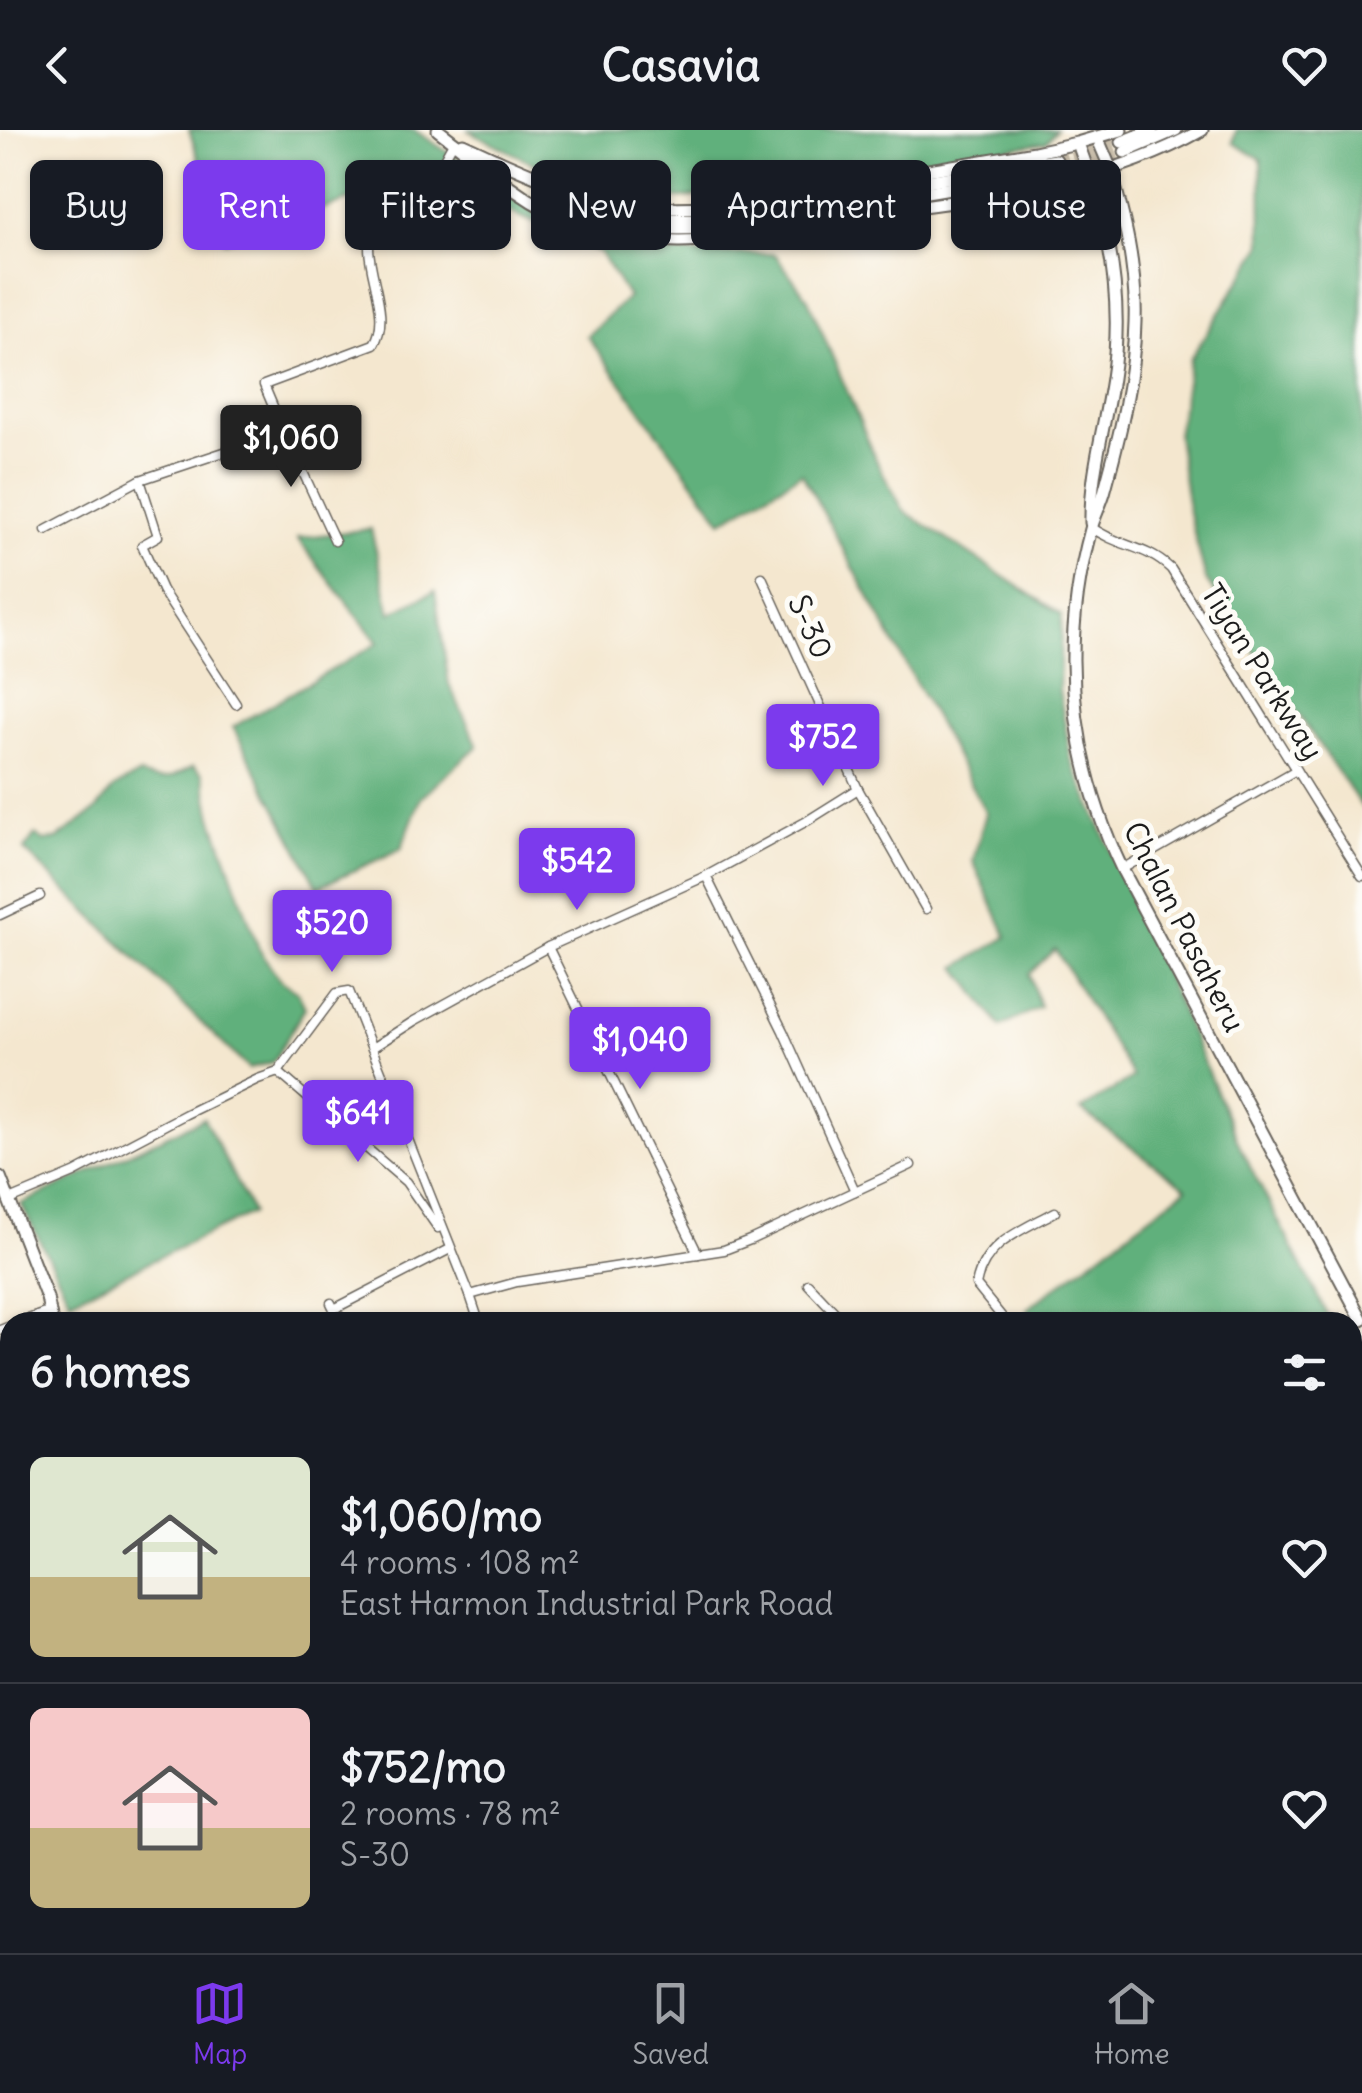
<!DOCTYPE html>
<meta charset="utf-8">
<style>
body{margin:0;font-family:Delius,sans-serif;background:#20242c;color:#f1f3f6;height:100vh;display:flex;flex-direction:column;font-size:38px;white-space:nowrap}
*{box-sizing:border-box;margin:0}
p{font-size:32px;color:#9ea1a6}
.icon{flex:none;width:55px;height:55px;fill:none;stroke:currentColor;stroke-width:2;stroke-linecap:round;stroke-linejoin:round}
.map{position:relative;flex:1;overflow:hidden}
.details{position:absolute;left:0px;top:1182px;width:1362px;height:642px;display:flex;flex-direction:column;background:#171b24;border-radius:30px 30px 0 0;box-shadow:0 2px 8px #0004}
.details>*{flex:none}
.guide{position:absolute;left:30px;top:30px;width:1302px;height:90px;display:flex;gap:20px}
.price{position:absolute;translate:-50% -85px;padding:0 22px;border-radius:10px;background:#7c3aed;color:#fff;font-size:32px;line-height:65px;filter:drop-shadow(0 2px 5px #0008)}
.price::after{content:'';position:absolute;left:50%;top:60px;width:30px;height:22px;margin-left:-15px;background:inherit;clip-path:polygon(0 0,100% 0,50% 100%)}
.price.current{background:#222;color:#fff}
ul{padding:0;list-style:none}
li{display:flex;align-items:center;gap:30px;height:250px;padding:0 30px}
li+li{border-top:2px solid #363941}
li span{display:grid;place-items:center;flex:none;width:280px;height:200px;border-radius:15px;color:#555}
li>.icon{margin-inline-start:auto}
span .icon{width:120px;height:120px;fill:#fffc;stroke-width:1}
li b{font-size:42px}
h2{display:flex;justify-content:space-between;align-items:center;height:120px;padding:0 30px;font-size:42px}
.chip{padding:0 35px;border-radius:15px;background:#171b24;box-shadow:0 2px 8px #0004;font-size:35px;line-height:90px}
.chip.current{background:#7c3aed;color:#fff}
header{display:flex;justify-content:space-between;align-items:center;height:130px;padding:0 30px;background:#171b24;font-size:45px;font-weight:700}
.tab-bar{display:flex;justify-content:space-around;align-items:center;height:140px;border-top:2px solid #363941;background:#171b24;font-size:28px;color:#9ea1a6}
.tab-bar a{display:grid;justify-items:center;gap:5px}
.tab-bar .current{color:#7c3aed}
.map>svg:first-child{display:block}
</style>
<header><svg class="icon" aria-label="back" viewBox="0 0 24 24"><path d="M15 5l-7 7 7 7"/></svg>Casavia<svg class="icon" aria-label="heart" viewBox="0 0 24 24"><path d="M12 20l-8-8c-3-5 5-10 8-4 3-6 11-1 8 4z"/></svg></header>
<div class="map">
<svg width="1362" height="1823" viewBox="0 0 1362 1823">
<rect width="100%" height="100%" fill="#fdfcf7"/>
<filter id="ink" filterUnits="userSpaceOnUse"><feTurbulence type="fractalNoise" baseFrequency=".01" numOctaves="2"/><feDisplacementMap in="SourceGraphic" scale="20" xChannelSelector="R" yChannelSelector="G"/><feConvolveMatrix kernelMatrix="1 2 1 2 8 2 1 2 1" color-interpolation-filters="sRGB"/></filter>
<filter id="wash" filterUnits="userSpaceOnUse"><feTurbulence type="fractalNoise" baseFrequency=".0048" numOctaves="4" result="noise"/><feDisplacementMap in="SourceGraphic" scale="40" xChannelSelector="R" yChannelSelector="G"/><feGaussianBlur stdDeviation="2.25" result="paint"/><feColorMatrix in="noise" values="0 0 0 0 0 0 0 0 0 0 0 0 0 0 0 0 0 1.4 0 .05"/><feComposite in="paint" operator="in"/></filter>
<g filter="url(#wash)">
<rect width="100%" height="100%" fill="#f4e7cf"/>
<g fill="#61b07b" stroke="#3e664c" stroke-width="2.5">
<polygon points="189,0 414,0 475,40 579,94 674,123 775,124 808,169 878,334 904,381 1062,485 1059,560 1071,629 1244,1025 1331,1192 1033,1192 1027,1179 1187,1058 1081,980 1133,947 1055,819 1029,844 1040,877 1001,897 957,837 1007,807 973,731 986,683 802,343 722,391 587,206 628,167 600,123 414,38 374,62 225,111"/>
<polygon points="467,0 1056,0 1046,12 724,64 654,71 574,54"/>
<polygon points="1236,0 1362,0 1362,677 1206,450 1188,379 1177,305 1190,229 1262,116 1261,29 1233,13"/>
<polygon points="371,399 391,483 435,461 449,554 478,616 421,667 401,719 318,757 233,597 378,513 297,408"/>
<path d="M193 636 203 644 212 687 259 819 280 850 298 862 305 878 273 932 249 939 24 720 35 705 44 711 57 709 95 681 114 658 140 644C161 655 174 647 193 636Z"/>
<polygon points="204,988 252,1083 70,1170 21,1074"/>
<polygon points="1352,1234 1362,1252 1362,1388 1353,1367"/>
</g>
</g>
<g filter="url(#ink)">
<g fill="none" stroke-linecap="round" stroke-linejoin="round">
<g stroke="#c9beab" stroke-width="11" stroke-dasharray="11 5.5" stroke-linecap="butt">
<polyline points="1056,30 1122,12"/>
<polyline points="1059,40 1125,22"/>
</g>
<g stroke="#68635b" stroke-width="11">
<g id="street">
<polyline points="280,293 335,411"/>
<polyline points="140,350 158,406 142,415 162,460 236,574"/>
<path d="M1091 397C1120 418 1144 414 1171 439L1362 746"/>
<path d="M46 400 140 350 236 318 280 293 264 255 374 214C396 179 352 122 377 92L432 71 440 61 438 40 454 11"/>
<polyline points="762,447 858,659 926,779"/>
<polyline points="1122,739 1296,640"/>
<polyline points="706,746 783,901 855,1061"/>
<polyline points="0,785 40,766"/>
<polyline points="548,817 698,1124"/>
<polyline points="372,918 414,891 548,817 706,746 807,691 858,659"/>
<polyline points="278,942 406,1052 438,1098"/>
<polyline points="10,1070 74,1043 186,984 258,949 278,942 337,863 349,861 470,1165 479,1192"/>
<polyline points="808,1154 844,1192"/>
<polyline points="470,1165 517,1152 724,1120 750,1110 911,1035"/>
<polyline points="331,1173 334,1179 450,1119"/>
<polyline points="20,1192 48,1182"/>
<path d="M1006 1192 976 1155C984 1113 1020 1101 1055 1082"/>
<polyline points="0,1200 10,1196"/>
<polyline points="0,1306 10,1303"/>
<polyline points="1352,1767 1362,1762"/>
<polyline points="712,1815 715,1823"/>
<polyline points="886,1815 886,1816"/>
<polyline points="1258,1823 1272,1815"/>
</g>
</g>
<g stroke="#68635b" stroke-width="15">
<g id="secondary">
<polyline points="438,0 495,44"/>
<polyline points="1122,12 1152,0"/>
<polyline points="463,14 500,31"/>
<polyline points="1125,22 1176,0"/>
<path d="M496 29C575 64 632 86 720 75L1035 22 1077 13 1121 0"/>
<path d="M1109 35C1124 86 1137 138 1135 192 1134 250 1119 308 1104 363 1100 376 1094 387 1091 399 1059 516 1070 630 1122 739L1362 1190"/>
<path d="M491 41C537 82 587 102 648 109 710 117 775 98 836 88 959 69 1092 63 1202 0"/>
<path d="M1089 42C1112 109 1123 178 1112 248 1105 296 1090 344 1091 393"/>
<path d="M542 56C591 81 641 91 696 89L1056 30"/>
<path d="M542 70C601 96 659 104 723 96L1059 40"/>
<polyline points="0,1047 47,1168 52,1192"/>
</g>
</g>
<g stroke="#68635b" stroke-width="16">
<g id="primary">
<polyline points="0,1554 10,1557"/>
<polyline points="0,1573 10,1577"/>
<polyline points="254,1815 257,1823"/>
<polyline points="274,1815 277,1823"/>
</g>
</g>
<use href="#street" stroke="#fff" stroke-width="8"/>
<use href="#secondary" stroke="#fff" stroke-width="11"/>
<use href="#primary" stroke="#fff" stroke-width="12"/>
<g stroke="#68635b" stroke-width="15" stroke-linecap="butt">
<g id="secondary-bridge">
<polyline points="1100,14 1109,35"/>
<polyline points="1080,19 1088,41"/>
</g>
</g>
<use href="#secondary-bridge" stroke="#fff" stroke-width="11"/>
</g>
</g>
<g text-anchor="middle" stroke-width="10" stroke-linejoin="round" paint-order="stroke">
<g font-size="30" fill="#1c1c1c" stroke="#fdfcf7">
<text transform="translate(810 497) rotate(66)" y="10">S-30</text>
<text transform="translate(1262 542) rotate(58)" y="10">Tiyan Parkway</text>
<text transform="translate(1184 797) rotate(63)" y="10">Chalan Pasaheru</text>
</g>
</g>
</svg>
<b class="price current" style="left:291px;top:360px">$1,060</b>
<b class="price" style="left:823px;top:659px">$752</b>
<b class="price" style="left:577px;top:783px">$542</b>
<b class="price" style="left:332px;top:845px">$520</b>
<b class="price" style="left:640px;top:962px">$1,040</b>
<b class="price" style="left:358px;top:1035px">$641</b>
<div class="guide">
<a class="chip">Buy</a>
<a class="chip current">Rent</a>
<a class="chip">Filters</a>
<a class="chip">New</a>
<a class="chip">Apartment</a>
<a class="chip">House</a>
</div>
<section class="details">
<h2>6 homes<svg class="icon" aria-label="filters" viewBox="0 0 24 24"><path d="M4 7h16M4 17h16"/><circle cx="9" cy="7" r="2"/><circle cx="15" cy="17" r="2"/></svg></h2>
<ul>
<li><span style="background:linear-gradient(#dfe7d0 60%,#c2b280 0)"><svg class="icon" aria-label="home" viewBox="0 0 24 24"><path d="M3 11l9-7 9 7M6 9v11h12V9"/></svg></span><div><b>$1,060/mo</b><p>4 rooms · 108 m²</p><p>East Harmon Industrial Park Road</p></div><svg class="icon" aria-label="heart" viewBox="0 0 24 24"><path d="M12 20l-8-8c-3-5 5-10 8-4 3-6 11-1 8 4z"/></svg></li>
<li><span style="background:linear-gradient(#f6c9c9 60%,#c2b280 0)"><svg class="icon" aria-label="home" viewBox="0 0 24 24"><path d="M3 11l9-7 9 7M6 9v11h12V9"/></svg></span><div><b>$752/mo</b><p>2 rooms · 78 m²</p><p>S-30</p></div><svg class="icon" aria-label="heart" viewBox="0 0 24 24"><path d="M12 20l-8-8c-3-5 5-10 8-4 3-6 11-1 8 4z"/></svg></li>
</ul>
</section>
</div>
<nav class="tab-bar">
<a class="current"><svg class="icon" aria-label="map" viewBox="0 0 24 24"><path d="M3 6l6-2 6 2 6-2v14l-6 2-6-2-6 2zM9 4v14M15 6v14"/></svg>Map</a>
<a><svg class="icon" aria-label="saved" viewBox="0 0 24 24"><path d="M7 4h10v16l-5-4-5 4z"/></svg>Saved</a>
<a><svg class="icon" aria-label="home" viewBox="0 0 24 24"><path d="M3 11l9-7 9 7M6 9v11h12V9"/></svg>Home</a>
</nav>
